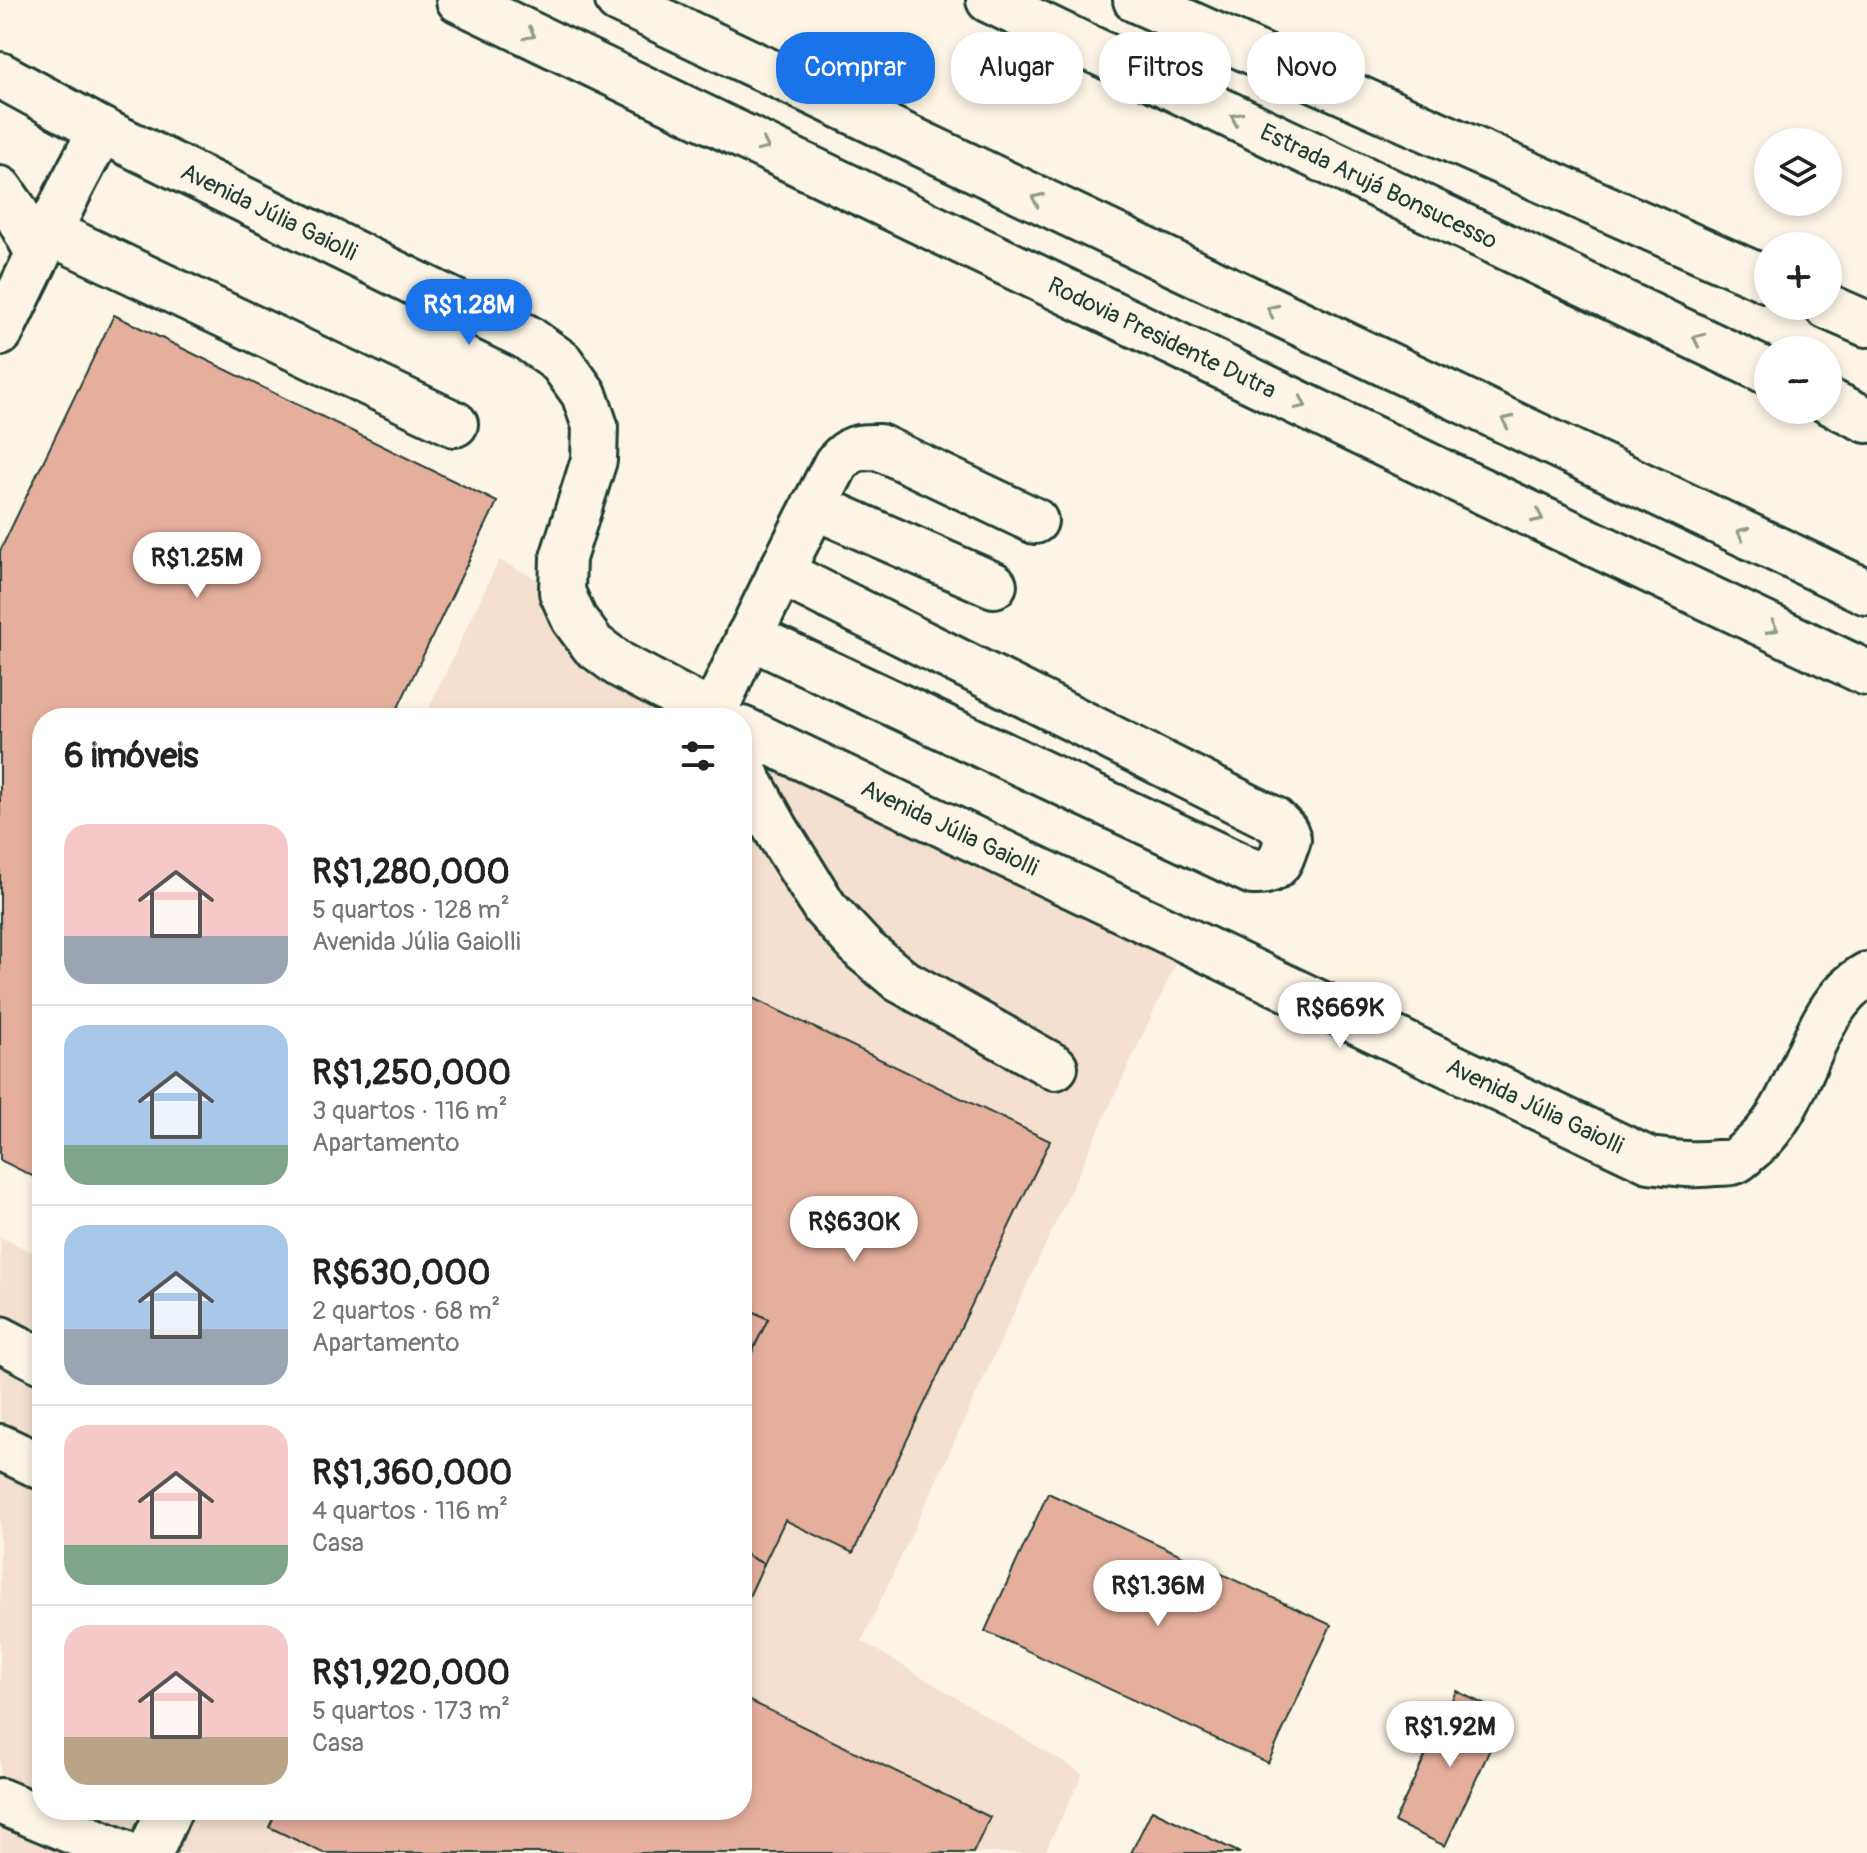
<!DOCTYPE html>
<html lang="pt">
<meta charset="utf-8">
<style>
body{margin:0;font-family:Pangolin,sans-serif;background:#f2f2f2;color:#222;height:100vh;display:flex;flex-direction:column;font-size:30px;white-space:nowrap}
*{box-sizing:border-box;margin:0}
p{font-size:26px;color:#767676}
.icon{flex:none;width:44px;height:44px;fill:none;stroke:currentColor;stroke-width:2;stroke-linecap:round;stroke-linejoin:round}
.map{position:relative;flex:1;overflow:hidden}
.details{position:absolute;left:32px;top:708px;width:720px;height:1112px;display:flex;flex-direction:column;background:#fff;border-radius:32px;box-shadow:0 4px 12px #0003}
.details>*{flex:none}
.banner{position:absolute;left:776px;top:32px;width:760px;height:72px;display:flex;gap:16px}
.buttons{position:absolute;left:1754px;top:128px;display:grid;gap:16px}
.buttons a{display:grid;place-items:center;width:88px;height:88px;border-radius:50%;background:#fff;box-shadow:0 4px 12px #0003;font-size:40px}
.price{position:absolute;translate:-50% -68px;padding:0 18px;border-radius:28px;background:#fff;color:#222;font-size:26px;line-height:52px;filter:drop-shadow(0 2px 4px #0008)}
.price::after{content:'';position:absolute;left:50%;top:48px;width:24px;height:18px;margin-left:-12px;background:inherit;clip-path:polygon(0 0,100% 0,50% 100%)}
.price.active{background:#1a73e8;color:#fff}
ul{padding:0;list-style:none}
li{display:flex;align-items:center;gap:24px;height:200px;padding:0 32px}
li+li{border-top:2px solid #e0e0e0}
li span{display:grid;place-items:center;flex:none;width:224px;height:160px;border-radius:24px;color:#555}
li>.icon{margin-inline-start:auto}
span .icon{width:96px;height:96px;fill:#fffc;stroke-width:1}
li b{font-size:34px}
h2{display:flex;justify-content:space-between;align-items:center;height:96px;padding:0 32px;font-size:34px}
.pill{padding:0 28px;border-radius:32px;background:#fff;box-shadow:0 4px 12px #0003;font-size:28px;line-height:72px}
.pill.active{background:#1a73e8;color:#fff}
.map>svg:first-child{display:block}
</style>
<div class="map">
<svg width="1867" height="1853" viewBox="0 0 1867 1853">
<rect width="100%" height="100%" fill="#fcf5e5"/>
<filter id="ink" filterUnits="userSpaceOnUse"><feTurbulence type="fractalNoise" baseFrequency=".0125" numOctaves="2"/><feDisplacementMap in="SourceGraphic" scale="16" xChannelSelector="R" yChannelSelector="G"/><feConvolveMatrix kernelMatrix="1 2 1 2 8 2 1 2 1" color-interpolation-filters="sRGB"/></filter>
<g filter="url(#ink)">
<g fill="#f5e0cf">
<polygon points="499,560 548,585 691,718 424,718"/>
<polygon points="742,742 1183,948 862,1641 1083,1774 1044,1853 0,1853 0,1237 42,1256 42,1810 742,1810"/>
</g>
<g fill="#e6af9d" stroke="#1f3d34" stroke-width="2">
<polygon points="114,315 497,502 393,718 42,718 42,1181 0,1160 0,551"/>
<polygon points="742,993 1050,1141 853,1553 785,1520 764,1564 742,1553 742,1372 768,1319 742,1306"/>
<polygon points="742,1306 768,1319 742,1372"/>
<polygon points="1048,1493 1331,1625 1268,1763 985,1631"/>
<polygon points="742,1553 764,1564 747,1601 742,1598"/>
<polygon points="1456,1691 1506,1715 1445,1846 1394,1822"/>
<polygon points="742,1697 990,1817 973,1853 323,1853 269,1827 277,1810 742,1810"/>
<polygon points="1152,1810 1240,1853 1131,1853"/>
</g>
<g fill="none" stroke-linecap="round" stroke-linejoin="round">
<g stroke="#1f3d34" stroke-width="50">
<g id="minor">
<path id="s1" d="M989 0 1768 372"/>
<polyline points="1136,0 1768,280"/>
<polyline points="0,189 14,209 38,253"/>
<polyline points="49,232 455,424"/>
<polyline points="1826,306 1867,324"/>
<polyline points="0,333 71,187 101,130"/>
<polyline points="1828,401 1867,420"/>
<polyline points="814,506 994,585"/>
<path d="M749 636 1253 872C1280 873 1280 860 1288 839L1285 831 1273 819 780 572"/>
<path d="M714 718 713 715C751 630 793 547 836 464 851 447 857 447 879 447L1035 521"/>
<polyline points="742,768 776,829 825,908 864,950 900,980 1055,1067"/>
<polyline points="0,1339 42,1361"/>
<polyline points="0,1447 42,1467"/>
<polyline points="0,1801 124,1853"/>
<polyline points="150,1853 169,1810"/>
</g>
</g>
<g stroke="#1f3d34" stroke-width="50">
<g id="major">
<path id="s2" d="M0 75 101 130 526 337 561 362 584 394 595 426 594 460 563 558 562 592 574 619 593 645 620 665 720 718"/>
<path id="s3" d="M742 729 1649 1160C1674 1163 1692 1166 1716 1163 1722 1163 1730 1163 1735 1161 1740 1159 1745 1153 1749 1150 1806 1106 1806 1010 1867 975"/>
</g>
</g>
<g stroke="#1f3d34" stroke-width="50">
<g id="highway">
<path id="s4" d="M459 0 1442 472 1867 673"/>
<polyline points="618,0 1867,592"/>
</g>
</g>
<use href="#minor" stroke="#fcf5e5" stroke-width="44"/>
<use href="#major" stroke="#fcf5e5" stroke-width="44"/>
<use href="#highway" stroke="#fcf5e5" stroke-width="44"/>
</g>
<defs><path id="oneway-chevron" d="M-2-3.5L2.5 0L-2 3.5" fill="none" stroke-width="1.6" stroke-linecap="round" stroke-linejoin="round" transform="scale(2)"/></defs>
<g stroke="#8e998c">
<use href="#oneway-chevron" transform="translate(530 34) rotate(26)"/>
<use href="#oneway-chevron" transform="translate(1236 118) rotate(-154)"/>
<use href="#oneway-chevron" transform="translate(764 146) rotate(26)"/>
<use href="#oneway-chevron" transform="translate(1037 199) rotate(-155)"/>
<use href="#oneway-chevron" transform="translate(1272 310) rotate(-155)"/>
<use href="#oneway-chevron" transform="translate(1698 339) rotate(-154)"/>
<use href="#oneway-chevron" transform="translate(1301 404) rotate(26)"/>
<use href="#oneway-chevron" transform="translate(1507 421) rotate(-155)"/>
<use href="#oneway-chevron" transform="translate(1538 517) rotate(25)"/>
<use href="#oneway-chevron" transform="translate(1742 533) rotate(-155)"/>
<use href="#oneway-chevron" transform="translate(1773 628) rotate(25)"/>
</g>
</g>
<g text-anchor="middle" stroke-width="6" stroke-linejoin="round" paint-order="stroke">
<g font-size="24" fill="#1f3d34" stroke="#fcf5e5">
<text dy="8" stroke="none"><textPath href="#s1" startOffset="432">Estrada Arujá Bonsucesso</textPath></text>
<text dy="8" stroke="none"><textPath href="#s2" startOffset="302">Avenida Júlia Gaiolli</textPath></text>
<text dy="8" stroke="none"><textPath href="#s4" startOffset="780">Rodovia Presidente Dutra</textPath></text>
<text dy="8" stroke="none"><textPath href="#s3" startOffset="230">Avenida Júlia Gaiolli</textPath></text>
<text dy="8" stroke="none"><textPath href="#s3" startOffset="878">Avenida Júlia Gaiolli</textPath></text>
</g>
</g>
</svg>
<div class="buttons">
<a><svg class="icon" aria-label="layers" viewBox="0 0 24 24"><path d="M12 4l9 5-9 5-9-5zM3 14l9 5 9-5"/></svg></a>
<a>+</a>
<a>−</a>
</div>
<b class="price active" style="left:469px;top:347px">R$1.28M</b>
<b class="price" style="left:197px;top:600px">R$1.25M</b>
<b class="price" style="left:1340px;top:1050px">R$669K</b>
<b class="price" style="left:854px;top:1264px">R$630K</b>
<b class="price" style="left:1158px;top:1628px">R$1.36M</b>
<b class="price" style="left:1450px;top:1769px">R$1.92M</b>
<div class="banner">
<a class="pill active">Comprar</a>
<a class="pill">Alugar</a>
<a class="pill">Filtros</a>
<a class="pill">Novo</a>
</div>
<section class="details">
<h2>6 imóveis<svg class="icon" aria-label="filters" viewBox="0 0 24 24"><path d="M4 7h16M4 17h16"/><circle cx="9" cy="7" r="2"/><circle cx="15" cy="17" r="2"/></svg></h2>
<ul>
<li><span style="background:linear-gradient(#f6c9c9 70%,#9aa5b1 0)"><svg class="icon" aria-label="home" viewBox="0 0 24 24"><path d="M3 11l9-7 9 7M6 9v11h12V9"/></svg></span><div><b>R$1,280,000</b><p>5 quartos · 128 m²</p><p>Avenida Júlia Gaiolli</p></div></li>
<li><span style="background:linear-gradient(#a9c7e8 75%,#7fa58c 0)"><svg class="icon" aria-label="home" viewBox="0 0 24 24"><path d="M3 11l9-7 9 7M6 9v11h12V9"/></svg></span><div><b>R$1,250,000</b><p>3 quartos · 116 m²</p><p>Apartamento</p></div></li>
<li><span style="background:linear-gradient(#a9c7e8 65%,#9aa5b1 0)"><svg class="icon" aria-label="home" viewBox="0 0 24 24"><path d="M3 11l9-7 9 7M6 9v11h12V9"/></svg></span><div><b>R$630,000</b><p>2 quartos · 68 m²</p><p>Apartamento</p></div></li>
<li><span style="background:linear-gradient(#f6c9c9 75%,#7fa58c 0)"><svg class="icon" aria-label="home" viewBox="0 0 24 24"><path d="M3 11l9-7 9 7M6 9v11h12V9"/></svg></span><div><b>R$1,360,000</b><p>4 quartos · 116 m²</p><p>Casa</p></div></li>
<li><span style="background:linear-gradient(#f6c9c9 70%,#b9a48a 0)"><svg class="icon" aria-label="home" viewBox="0 0 24 24"><path d="M3 11l9-7 9 7M6 9v11h12V9"/></svg></span><div><b>R$1,920,000</b><p>5 quartos · 173 m²</p><p>Casa</p></div></li>
</ul>
</section>
</div>
